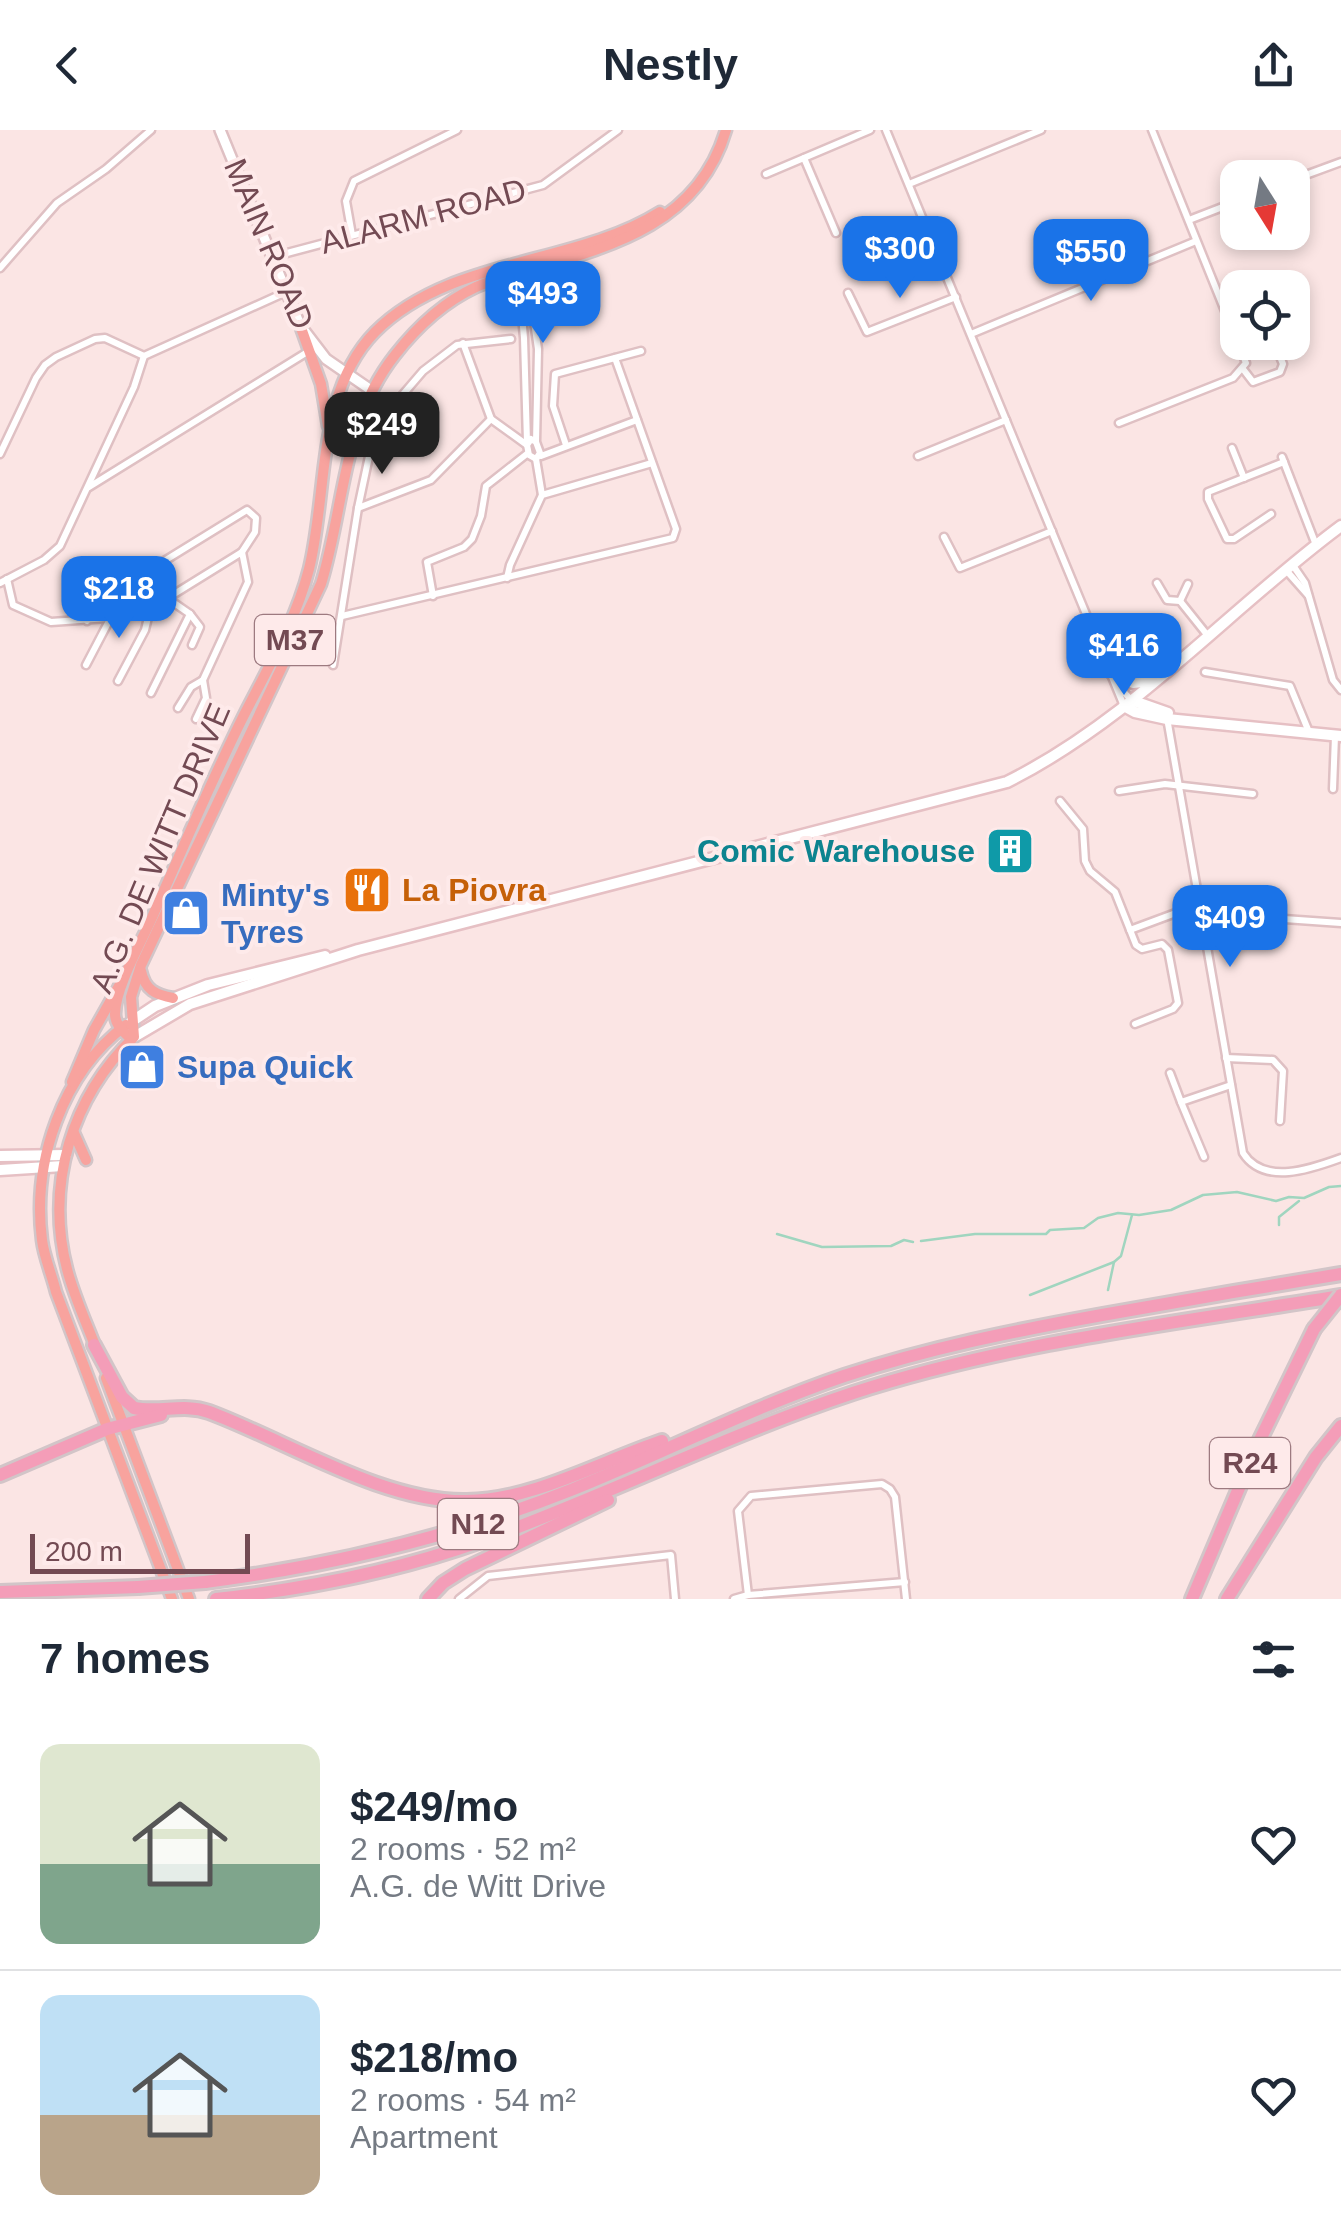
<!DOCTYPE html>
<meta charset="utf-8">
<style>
body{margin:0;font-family:Helvetica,sans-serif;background:#f2f2f3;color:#1f2937;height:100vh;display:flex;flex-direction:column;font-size:38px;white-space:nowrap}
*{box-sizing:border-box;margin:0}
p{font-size:32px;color:#747a83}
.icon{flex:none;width:55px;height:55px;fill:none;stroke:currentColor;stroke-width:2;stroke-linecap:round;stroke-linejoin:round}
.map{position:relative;height:1469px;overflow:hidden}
.side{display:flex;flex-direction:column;background:#fff;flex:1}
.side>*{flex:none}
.needle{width:65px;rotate:169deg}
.tools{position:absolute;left:1220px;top:30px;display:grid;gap:20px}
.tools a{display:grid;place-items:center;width:90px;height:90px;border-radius:20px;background:#fff;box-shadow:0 5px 15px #0003;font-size:50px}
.scale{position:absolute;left:30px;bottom:25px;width:220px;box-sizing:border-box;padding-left:10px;border:5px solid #734a53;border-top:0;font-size:28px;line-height:35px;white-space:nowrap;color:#734a53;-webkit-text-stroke:8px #feeaea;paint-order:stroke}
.price{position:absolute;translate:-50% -85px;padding:0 22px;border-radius:20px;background:#1a73e8;color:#fff;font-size:32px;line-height:65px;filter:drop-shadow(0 2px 5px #0008)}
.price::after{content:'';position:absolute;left:50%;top:60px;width:30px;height:22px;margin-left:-15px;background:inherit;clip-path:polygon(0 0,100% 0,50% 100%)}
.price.active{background:#222;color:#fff}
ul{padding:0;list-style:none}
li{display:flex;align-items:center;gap:30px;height:250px;padding:0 40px}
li+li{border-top:2px solid #e0e1e3}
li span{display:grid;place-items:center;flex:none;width:280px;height:200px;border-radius:20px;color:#555}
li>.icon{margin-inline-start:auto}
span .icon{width:120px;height:120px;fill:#fffc;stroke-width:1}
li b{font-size:42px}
h2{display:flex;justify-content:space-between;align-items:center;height:120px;padding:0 40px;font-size:42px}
header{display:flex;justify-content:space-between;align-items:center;height:130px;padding:0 40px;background:#fff;font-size:45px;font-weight:700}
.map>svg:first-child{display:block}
</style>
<header><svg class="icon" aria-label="back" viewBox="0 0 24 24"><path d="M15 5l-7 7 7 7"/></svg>Nestly<svg class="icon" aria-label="share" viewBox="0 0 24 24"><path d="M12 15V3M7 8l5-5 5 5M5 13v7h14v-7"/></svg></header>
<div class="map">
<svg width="1341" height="1469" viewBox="0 0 1341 1469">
<rect width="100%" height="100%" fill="#fbe5e4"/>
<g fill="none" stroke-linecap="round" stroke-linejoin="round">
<g stroke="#a0d5bf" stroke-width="2.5">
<polyline points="1279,1095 1279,1087 1299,1071"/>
<polyline points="777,1104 822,1117 891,1116 904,1110 913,1112"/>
<polyline points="921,1111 975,1104 1046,1104 1050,1100 1084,1098 1098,1088 1118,1083 1139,1085 1171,1080 1203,1065 1237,1062 1276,1071 1289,1067 1304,1068 1329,1057 1341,1056"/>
<polyline points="1108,1160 1114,1132"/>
<polyline points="1030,1165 1114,1132 1121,1126 1132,1085"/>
</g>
<g stroke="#dfc0c3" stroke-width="11">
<g id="minor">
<polyline points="886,0 1124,576"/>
<polyline points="804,28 836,103"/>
<polyline points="766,44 870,0"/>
<polyline points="1292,50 1341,32"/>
<polyline points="909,54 1041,0"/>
<polyline points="1189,90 1238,71"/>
<polyline points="1287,102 1291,111"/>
<polyline points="352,105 346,71 354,51 457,0"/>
<polyline points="272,127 543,55 618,0"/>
<polyline points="0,138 57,73 106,39 151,0"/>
<polyline points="526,138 538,219 536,312 540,323 536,329 529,325 527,315 531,309 536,312"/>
<polyline points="518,141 524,208 527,312"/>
<polyline points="848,163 867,202 956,167"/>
<polyline points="971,204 1196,111"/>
<polyline points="463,213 491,289 527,315"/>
<polyline points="144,226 286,162"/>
<polyline points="1243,239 1253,252 1280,242 1283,234 1274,212"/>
<polyline points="1119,293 1233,248 1246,233 1152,0"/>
<polyline points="566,315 553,276 555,244 641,221"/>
<polyline points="1232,318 1244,348"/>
<polyline points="0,324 36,248 45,235 56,227 95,209 105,208 144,226"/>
<polyline points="541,326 637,290"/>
<polyline points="918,326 1006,290"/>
<polyline points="1282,327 1316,415"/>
<polyline points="536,329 542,365"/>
<polyline points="89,357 309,221"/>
<polyline points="358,378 431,350 491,289"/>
<polyline points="1271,384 1234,409 1227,409 1208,369 1208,362 1284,332"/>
<polyline points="944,407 960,438 1052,401"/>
<polyline points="1292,434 1305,453 1333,550 1341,560"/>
<polyline points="1285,439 1308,465"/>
<polyline points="507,448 510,435 542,365 652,333"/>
<polyline points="7,449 13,475 51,492 123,487 150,479 242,422 248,452 203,550 206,568 196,589"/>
<polyline points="0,453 44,430 60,416 134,257 144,226"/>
<polyline points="1157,453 1167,470 1180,471 1208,506"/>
<polyline points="433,466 427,432 464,417 472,409 481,386 486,356 528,323"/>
<polyline points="1180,471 1188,454"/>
<polyline points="190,484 200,497 192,515"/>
<polyline points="342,486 673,408 676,399 615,228"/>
<polyline points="87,491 96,473 247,380 256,388 255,402 242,422"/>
<polyline points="86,535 109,491"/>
<polyline points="333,535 358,378 371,317 381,290 423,241 457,215 511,209"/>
<polyline points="1205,542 1290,556 1309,602"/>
<polyline points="118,551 145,500 150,479"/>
<polyline points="1115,552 1131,570"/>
<polyline points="151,563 190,484 167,468"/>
<polyline points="178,578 191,557 203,550"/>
<path d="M1167 588 1243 1023C1264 1056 1311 1039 1341 1028"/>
<polyline points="1333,659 1335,606"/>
<polyline points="1119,661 1165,654 1253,664"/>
<polyline points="1060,671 1083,699 1085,731 1090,741 1115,762 1136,815 1142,819 1162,814 1168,820 1178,873 1173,879 1135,894"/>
<polyline points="1201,783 1341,793"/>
<polyline points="1130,800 1200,774"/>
<polyline points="1226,928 1273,930 1283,941 1280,991"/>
<polyline points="1170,943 1181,972"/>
<polyline points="1204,1027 1181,972 1231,955"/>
<polyline points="748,1465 738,1381 751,1366 882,1354 890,1359 895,1367 906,1469"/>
<polyline points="459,1469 488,1446 671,1425 675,1469"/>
<polyline points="734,1469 748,1465 905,1452"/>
</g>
</g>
<g stroke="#dfc0c3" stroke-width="14">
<polyline id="tertiary" points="220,0 300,195 326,229 371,260"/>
</g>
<g stroke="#e6c0c4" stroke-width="15">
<g id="secondary">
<polyline points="1110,542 1133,553 1151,551"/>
<polyline points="1131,570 1168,583"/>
<polyline points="1124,576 1135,582 1167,589 1341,606"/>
<polyline points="131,892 155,876 208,855 325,826"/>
<path d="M134 907 190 874 358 820 1007 652C1133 589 1229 479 1341 396"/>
<polyline points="0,1026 66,1025"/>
<polyline points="0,1040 63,1036"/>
</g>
</g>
<g stroke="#d2c5c8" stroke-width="15">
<g id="primary">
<polyline points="532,167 538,150 552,137"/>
<polyline points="300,195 321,254 328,296"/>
<path d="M141 841C145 860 156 865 173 868"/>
<path d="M126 895C62 943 32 1032 42 1110 44 1127 52 1145 56 1162L172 1469"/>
<path d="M131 909C124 902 115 895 115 884 115 859 139 816 150 792 181 723 210 653 244 585 268 538 296 490 309 439 328 363 316 262 375 202 450 127 574 136 660 82"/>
<polyline points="72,952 94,900 119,856"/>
<polyline points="74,1003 86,1030"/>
<path d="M96 1218C86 1192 74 1166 67 1139 45 1054 72 967 134 907L131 867 141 835 321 454C345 376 342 292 395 225 416 198 444 172 476 157 491 150 510 146 526 141 610 117 698 95 726 0"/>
<polyline points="106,1248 189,1469"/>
</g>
</g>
<g stroke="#d2c5c8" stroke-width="18">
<g id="motorway">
<path d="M94 1215 122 1267 134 1278C160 1283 184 1273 209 1282 287 1311 384 1373 467 1371 533 1370 600 1332 662 1311"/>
<polyline points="0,1345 107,1299 161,1285"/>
<path d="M205 1452C330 1436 453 1407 571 1360 663 1323 750 1278 844 1246 929 1218 1014 1201 1102 1185 1182 1171 1261 1157 1341 1144"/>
<polyline points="0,1462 138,1457"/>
<path d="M216 1469C305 1459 397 1441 481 1411 606 1366 726 1305 853 1263 1006 1213 1181 1192 1341 1166"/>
<polyline points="428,1469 443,1453 465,1439 608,1370"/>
<polyline points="1192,1469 1256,1318 1314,1199"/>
<polyline points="1227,1469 1316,1327 1341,1296"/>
</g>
</g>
<use href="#minor" stroke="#fff" stroke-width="6"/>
<use href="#tertiary" stroke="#fff" stroke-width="9"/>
<use href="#secondary" stroke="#fff" stroke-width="10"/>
<use href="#primary" stroke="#f8a39e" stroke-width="10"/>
<use href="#motorway" stroke="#f49db8" stroke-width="12"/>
<g stroke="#d2c5c8" stroke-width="18" stroke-linecap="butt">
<g id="motorway-bridge">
<polyline points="1314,1199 1341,1165"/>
<polyline points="138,1457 205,1452"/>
</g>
</g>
<use href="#motorway-bridge" stroke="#f49db8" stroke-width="12"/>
</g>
<defs>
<g id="building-square" transform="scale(2.5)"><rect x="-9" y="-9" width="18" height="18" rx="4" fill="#0f9aa8" stroke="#feeaea"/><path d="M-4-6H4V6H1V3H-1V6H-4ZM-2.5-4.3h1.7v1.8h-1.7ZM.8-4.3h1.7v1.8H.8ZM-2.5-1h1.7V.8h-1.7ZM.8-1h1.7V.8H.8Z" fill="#fff"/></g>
<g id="restaurant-square" transform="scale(2.5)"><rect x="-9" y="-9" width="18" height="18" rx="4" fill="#e8710a" stroke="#feeaea"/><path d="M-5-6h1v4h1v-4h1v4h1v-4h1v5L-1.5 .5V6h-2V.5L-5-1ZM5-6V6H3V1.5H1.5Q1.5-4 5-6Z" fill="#fff"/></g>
<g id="shop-square" transform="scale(2.5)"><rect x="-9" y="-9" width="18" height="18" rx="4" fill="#3f7fe0" stroke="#feeaea"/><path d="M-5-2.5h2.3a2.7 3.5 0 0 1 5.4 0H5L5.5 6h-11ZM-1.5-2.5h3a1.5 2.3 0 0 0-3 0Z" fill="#fff"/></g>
</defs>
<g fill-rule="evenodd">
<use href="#building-square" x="1010" y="721"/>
<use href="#restaurant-square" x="367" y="760"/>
<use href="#shop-square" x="186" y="783"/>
<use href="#shop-square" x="142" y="937"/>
</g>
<g text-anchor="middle" stroke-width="8" stroke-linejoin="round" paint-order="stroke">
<g fill="#feeaea" stroke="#9d7a80" stroke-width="2.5">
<rect x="255" y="485" width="80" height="50" rx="8"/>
<rect x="1210" y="1308" width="80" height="50" rx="8"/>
<rect x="438" y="1369" width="80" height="50" rx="8"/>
</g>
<g font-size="30" font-weight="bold" fill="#734a53">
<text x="295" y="520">M37</text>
<text x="1250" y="1343">R24</text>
<text x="478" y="1404">N12</text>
</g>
<g font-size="32" fill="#734a53" stroke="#feeaea">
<text transform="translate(423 86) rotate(-15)" y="11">ALARM ROAD</text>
<text transform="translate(269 114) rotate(67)" y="11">MAIN ROAD</text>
<text transform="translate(160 718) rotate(-67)" y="11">A.G. DE WITT DRIVE</text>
</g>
<g font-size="32" font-weight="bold" fill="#0d838f" stroke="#feeaea" text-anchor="end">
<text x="975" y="732">Comic Warehouse</text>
</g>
<g font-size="32" font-weight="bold" fill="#c56008" stroke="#feeaea" text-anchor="start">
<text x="402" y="771">La Piovra</text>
</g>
<g font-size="32" font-weight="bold" fill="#366cbe" stroke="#feeaea" text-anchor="start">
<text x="221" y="776">Minty's<tspan x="221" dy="37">Tyres</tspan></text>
<text x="177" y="948">Supa Quick</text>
</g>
</g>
</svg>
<div class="tools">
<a><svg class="needle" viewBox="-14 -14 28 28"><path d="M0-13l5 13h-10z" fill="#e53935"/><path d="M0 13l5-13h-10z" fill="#747a83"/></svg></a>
<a><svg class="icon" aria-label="locate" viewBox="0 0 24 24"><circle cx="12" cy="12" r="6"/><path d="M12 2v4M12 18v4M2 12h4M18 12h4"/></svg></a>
</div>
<div class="scale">200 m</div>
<b class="price" style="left:900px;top:171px">$300</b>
<b class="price" style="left:1091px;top:174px">$550</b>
<b class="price" style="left:543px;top:216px">$493</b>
<b class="price active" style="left:382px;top:347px">$249</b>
<b class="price" style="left:119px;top:511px">$218</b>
<b class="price" style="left:1124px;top:568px">$416</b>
<b class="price" style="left:1230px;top:840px">$409</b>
</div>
<section class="side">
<h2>7 homes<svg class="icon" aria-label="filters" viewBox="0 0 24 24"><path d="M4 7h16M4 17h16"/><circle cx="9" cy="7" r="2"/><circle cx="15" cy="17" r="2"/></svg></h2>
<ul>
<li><span style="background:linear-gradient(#dfe7d0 60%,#7fa58c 0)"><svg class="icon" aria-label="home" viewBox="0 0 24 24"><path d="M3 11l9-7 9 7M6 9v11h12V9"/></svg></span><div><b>$249/mo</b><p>2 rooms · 52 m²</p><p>A.G. de Witt Drive</p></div><svg class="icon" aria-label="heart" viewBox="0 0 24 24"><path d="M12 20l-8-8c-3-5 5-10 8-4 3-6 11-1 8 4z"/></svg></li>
<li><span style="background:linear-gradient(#bfe0f5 60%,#b9a48a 0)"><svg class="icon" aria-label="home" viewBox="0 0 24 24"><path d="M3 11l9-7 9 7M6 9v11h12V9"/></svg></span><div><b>$218/mo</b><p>2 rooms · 54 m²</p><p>Apartment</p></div><svg class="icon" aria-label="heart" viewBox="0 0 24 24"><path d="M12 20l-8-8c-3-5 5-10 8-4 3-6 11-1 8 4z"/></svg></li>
</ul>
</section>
